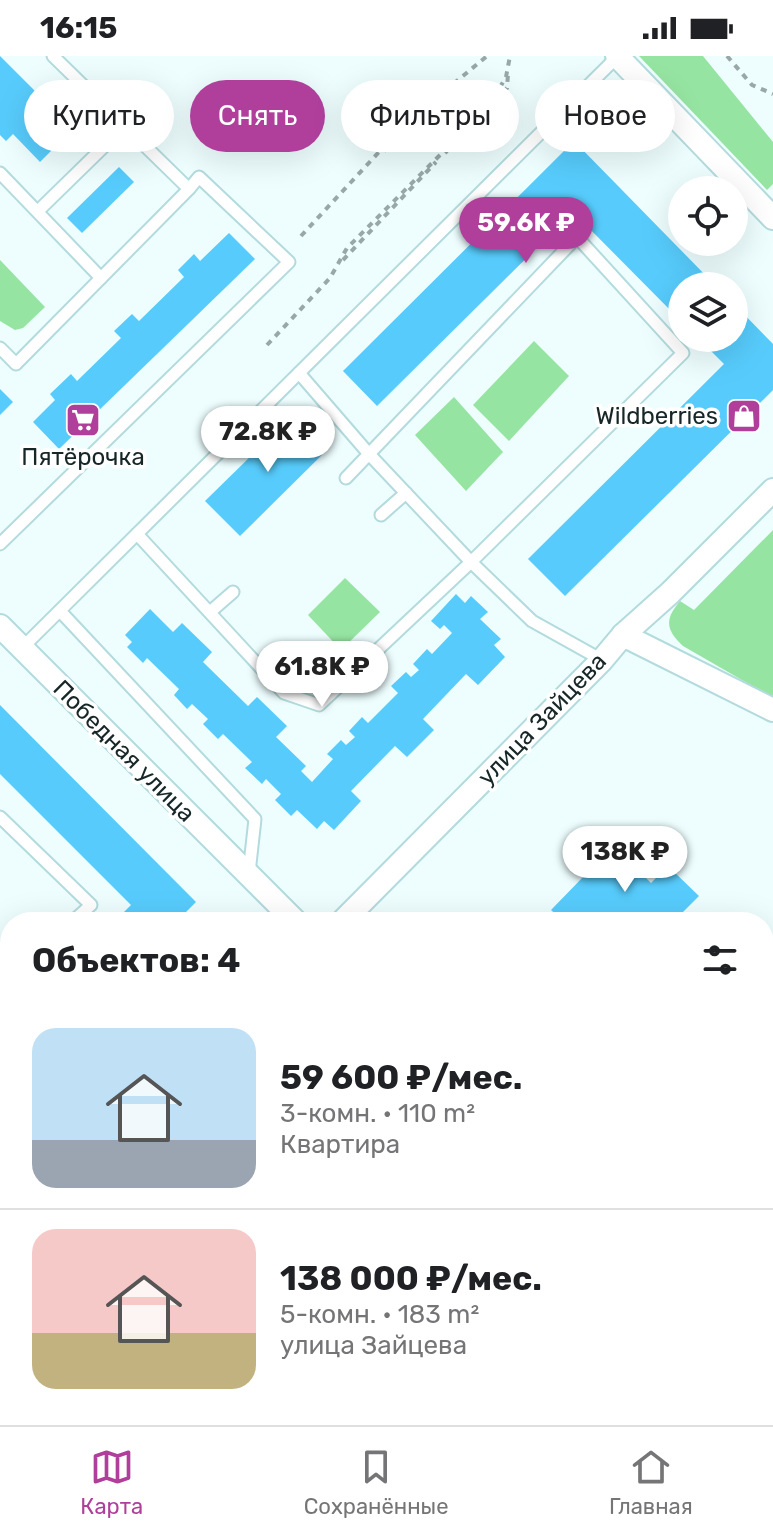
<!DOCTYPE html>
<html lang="ru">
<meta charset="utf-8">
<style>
body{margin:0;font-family:Rubik,sans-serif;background:#f6f6f6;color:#202124;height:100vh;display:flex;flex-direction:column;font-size:30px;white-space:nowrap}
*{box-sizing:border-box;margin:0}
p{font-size:26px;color:#757577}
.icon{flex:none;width:44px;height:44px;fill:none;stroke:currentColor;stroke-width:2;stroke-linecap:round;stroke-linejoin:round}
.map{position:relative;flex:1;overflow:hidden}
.sheet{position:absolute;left:0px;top:856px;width:774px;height:514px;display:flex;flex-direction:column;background:#fff;border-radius:32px 32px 0 0;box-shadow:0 8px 32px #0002}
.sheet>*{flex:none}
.top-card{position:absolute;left:24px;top:24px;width:726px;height:72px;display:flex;gap:16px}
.tools{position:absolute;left:668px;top:120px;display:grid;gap:16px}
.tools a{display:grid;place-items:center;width:80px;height:80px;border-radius:50%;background:#fff;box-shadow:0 8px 32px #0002;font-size:40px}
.price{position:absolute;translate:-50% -68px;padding:0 18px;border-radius:28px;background:#fff;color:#222;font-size:26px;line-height:52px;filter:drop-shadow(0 2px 4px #0008)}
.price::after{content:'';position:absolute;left:50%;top:48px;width:24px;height:18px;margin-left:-12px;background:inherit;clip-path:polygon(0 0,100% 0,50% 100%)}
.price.active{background:#af3f9b;color:#fff}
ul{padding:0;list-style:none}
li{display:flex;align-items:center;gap:24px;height:200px;padding:0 32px}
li+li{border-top:2px solid #e0e0e0}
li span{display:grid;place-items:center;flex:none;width:224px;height:160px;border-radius:24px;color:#555}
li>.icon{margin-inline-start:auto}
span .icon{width:96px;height:96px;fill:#fffc;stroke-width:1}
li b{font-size:34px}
h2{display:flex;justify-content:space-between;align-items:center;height:96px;padding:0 32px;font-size:34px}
.chip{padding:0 28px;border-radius:36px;background:#fff;box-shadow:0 8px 32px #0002;font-size:28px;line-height:72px}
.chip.active{background:#af3f9b;color:#fff}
.status{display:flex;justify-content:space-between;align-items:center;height:56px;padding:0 40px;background:#fff;direction:ltr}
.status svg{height:22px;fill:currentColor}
.menu{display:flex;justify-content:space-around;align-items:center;height:112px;border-top:2px solid #e0e0e0;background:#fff;font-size:22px;color:#757577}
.menu a{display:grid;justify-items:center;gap:4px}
.menu .active{color:#af3f9b}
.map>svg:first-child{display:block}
</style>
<div class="status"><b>16:15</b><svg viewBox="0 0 49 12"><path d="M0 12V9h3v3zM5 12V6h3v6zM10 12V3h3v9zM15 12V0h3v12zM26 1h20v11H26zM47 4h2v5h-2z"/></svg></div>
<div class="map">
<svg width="773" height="1369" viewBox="0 0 773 1369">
<rect width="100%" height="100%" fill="#eefeff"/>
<g fill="#96e4a1">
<polygon points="639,0 703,0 773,86 773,128 767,134"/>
<polygon points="0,204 45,251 23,272 15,274 0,265"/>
<polygon points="534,285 569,320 509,385 473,349"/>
<polygon points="454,341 503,396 466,435 415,379"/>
<path d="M773 474V642L683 590C665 573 665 563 680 545L694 554Z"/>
<polygon points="345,522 380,556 341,594 308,559"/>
</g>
<g fill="#57ccfc">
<polygon points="0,0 73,73 40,106 13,78 6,85 0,79"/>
<polygon points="574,85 716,230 682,230 682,266 573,156 377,350 343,315"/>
<polygon points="119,111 134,126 82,177 67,162"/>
<polygon points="229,177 255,203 59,393 33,366 55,344 50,338 71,318 77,325 121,282 114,275 132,258 139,265 184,221 178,214 194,198 200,205"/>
<polygon points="734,248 773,288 773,334 565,540 528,503 724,308 698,282 734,282"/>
<polygon points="0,333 13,346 0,359"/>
<polygon points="297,355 331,390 240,480 205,445"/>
<polygon points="456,538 465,547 471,540 488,556 480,563 501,583 494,589 505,601 478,629 466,618 423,663 434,674 407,701 395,690 351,735 361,745 334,774 324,765 317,773 297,754 291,760 275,744 281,738 266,723 262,728 245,712 252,706 223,678 218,683 203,668 208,663 192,648 187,653 174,639 179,633 147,602 143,607 127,591 132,586 125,579 150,553 173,576 182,567 212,596 203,606 248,650 257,641 287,670 276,681 306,710 301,715 312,726 333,703 327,698 341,684 346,689 355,681 349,675 362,661 368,667 398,637 391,630 406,616 411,621 419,614 413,608 427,593 432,598 452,577 444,569 440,573 431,565"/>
<polygon points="0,649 196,846 176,866 114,866 131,849 0,718"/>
<polygon points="619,784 640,804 634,810 651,827 668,810 699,840 682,857 691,866 560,866 562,864 551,854"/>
<polygon points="10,970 10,1033 0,1043 0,980"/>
<polygon points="773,1283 773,1360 764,1350 764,1292"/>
<polygon points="10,1318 10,1360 23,1360 18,1365 22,1369 0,1369 0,1328"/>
<polygon points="254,1360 297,1360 303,1366 299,1369 247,1369"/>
<polygon points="509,1360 582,1360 591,1369 518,1369"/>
</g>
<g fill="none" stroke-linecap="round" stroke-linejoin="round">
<g stroke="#b3dbdd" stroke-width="15">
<g id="lane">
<polyline points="0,117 101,222"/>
<polyline points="38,155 124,71"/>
<polyline points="0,292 16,308 189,133"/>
<polyline points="299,317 369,398 471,506 532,565 602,604"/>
<polyline points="381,459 406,437"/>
<polyline points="137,478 284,637 319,649 471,506 683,297 577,181 346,422"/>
<polyline points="0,488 289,206 199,121 189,133 53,0"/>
<polyline points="60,555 255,763 249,817"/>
<polyline points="210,556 233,536"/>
<polyline points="22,592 617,1"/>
<polyline points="0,761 91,849 72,866"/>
<polyline points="0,932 10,923"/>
<polyline points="0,1117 10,1128"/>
<polyline points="0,1147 10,1137"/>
<polyline points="429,1360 438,1369"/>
<polyline points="716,1360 725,1369"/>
<polyline points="222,1369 232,1360"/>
</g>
</g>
<g stroke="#b3dbdd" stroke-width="26">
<g id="street">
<polyline points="617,0 773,162"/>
<polyline points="0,570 296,866"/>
<polyline points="623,579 773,654"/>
<polyline points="342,866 602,604 623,579 670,537 773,434"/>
<polyline points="0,1268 10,1258"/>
<polyline points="345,1360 346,1369"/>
</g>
</g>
<g stroke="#98a7a8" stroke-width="4" stroke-dasharray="6 6" stroke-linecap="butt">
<polyline points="727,0 752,29 773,38"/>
<polyline points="384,95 454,31"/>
<polyline points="445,97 507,32 508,18"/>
<polyline points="301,180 405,68 487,0"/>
<polyline points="343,204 436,106"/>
<polyline points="267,289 330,222 347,192 441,98 499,33 506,21 510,0"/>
</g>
<use href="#lane" stroke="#fff" stroke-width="11"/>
<use href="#street" stroke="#fff" stroke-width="22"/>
</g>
<defs>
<g id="shop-square" transform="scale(1.8)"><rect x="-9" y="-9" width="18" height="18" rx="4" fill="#af3f9b" stroke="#fff"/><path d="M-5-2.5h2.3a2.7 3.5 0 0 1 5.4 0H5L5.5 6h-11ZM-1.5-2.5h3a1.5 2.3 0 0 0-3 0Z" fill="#fff"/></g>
<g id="supermarket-square" transform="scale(1.8)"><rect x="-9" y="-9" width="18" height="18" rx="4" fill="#af3f9b" stroke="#fff"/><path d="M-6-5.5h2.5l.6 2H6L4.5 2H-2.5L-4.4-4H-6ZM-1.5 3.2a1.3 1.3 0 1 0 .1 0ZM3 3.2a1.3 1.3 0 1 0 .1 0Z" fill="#fff"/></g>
</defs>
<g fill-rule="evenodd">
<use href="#shop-square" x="744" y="360"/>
<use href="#supermarket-square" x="83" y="364"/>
</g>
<g text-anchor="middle" stroke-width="7" stroke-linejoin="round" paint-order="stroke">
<g font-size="24" fill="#172627" stroke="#fff" text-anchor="end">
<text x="718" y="368">Wildberries</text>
<text x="83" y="409" text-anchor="middle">Пятёрочка</text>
</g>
<g font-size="24" fill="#172627" stroke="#fff">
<text transform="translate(542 663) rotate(-46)" y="8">улица Зайцева</text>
<text transform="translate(124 695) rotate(45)" y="8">Победная улица</text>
</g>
</g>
</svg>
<div class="tools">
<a><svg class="icon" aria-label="locate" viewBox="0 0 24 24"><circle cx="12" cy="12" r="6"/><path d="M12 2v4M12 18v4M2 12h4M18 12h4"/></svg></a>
<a><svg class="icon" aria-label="layers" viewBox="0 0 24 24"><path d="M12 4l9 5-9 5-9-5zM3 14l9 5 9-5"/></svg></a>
</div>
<b class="price active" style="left:526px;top:209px">59.6K ₽</b>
<b class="price" style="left:268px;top:418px">72.8K ₽</b>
<b class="price" style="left:322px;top:653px">61.8K ₽</b>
<b class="price" style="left:625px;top:838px">138K ₽</b>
<div class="top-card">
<a class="chip">Купить</a>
<a class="chip active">Снять</a>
<a class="chip">Фильтры</a>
<a class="chip">Новое</a>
</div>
<section class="sheet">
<h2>Объектов: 4<svg class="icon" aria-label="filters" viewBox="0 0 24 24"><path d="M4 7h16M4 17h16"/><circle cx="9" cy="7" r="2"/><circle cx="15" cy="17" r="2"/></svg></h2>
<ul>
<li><span style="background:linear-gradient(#bfe0f5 70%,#9aa5b1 0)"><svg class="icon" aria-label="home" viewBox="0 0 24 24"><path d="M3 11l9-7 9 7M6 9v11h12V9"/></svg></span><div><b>59 600 ₽/мес.</b><p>3-комн. · 110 m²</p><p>Квартира</p></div></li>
<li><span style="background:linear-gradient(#f6c9c9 65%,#c2b280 0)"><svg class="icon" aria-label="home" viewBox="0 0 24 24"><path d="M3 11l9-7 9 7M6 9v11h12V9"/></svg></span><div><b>138 000 ₽/мес.</b><p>5-комн. · 183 m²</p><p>улица Зайцева</p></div></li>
</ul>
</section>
</div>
<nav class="menu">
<a class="active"><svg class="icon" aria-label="map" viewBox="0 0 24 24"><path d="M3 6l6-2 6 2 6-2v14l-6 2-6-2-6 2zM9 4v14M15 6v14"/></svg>Карта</a>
<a><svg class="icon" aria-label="saved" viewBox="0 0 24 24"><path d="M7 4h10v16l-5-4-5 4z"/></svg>Сохранённые</a>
<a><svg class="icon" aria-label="home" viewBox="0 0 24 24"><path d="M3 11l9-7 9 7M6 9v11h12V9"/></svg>Главная</a>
</nav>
